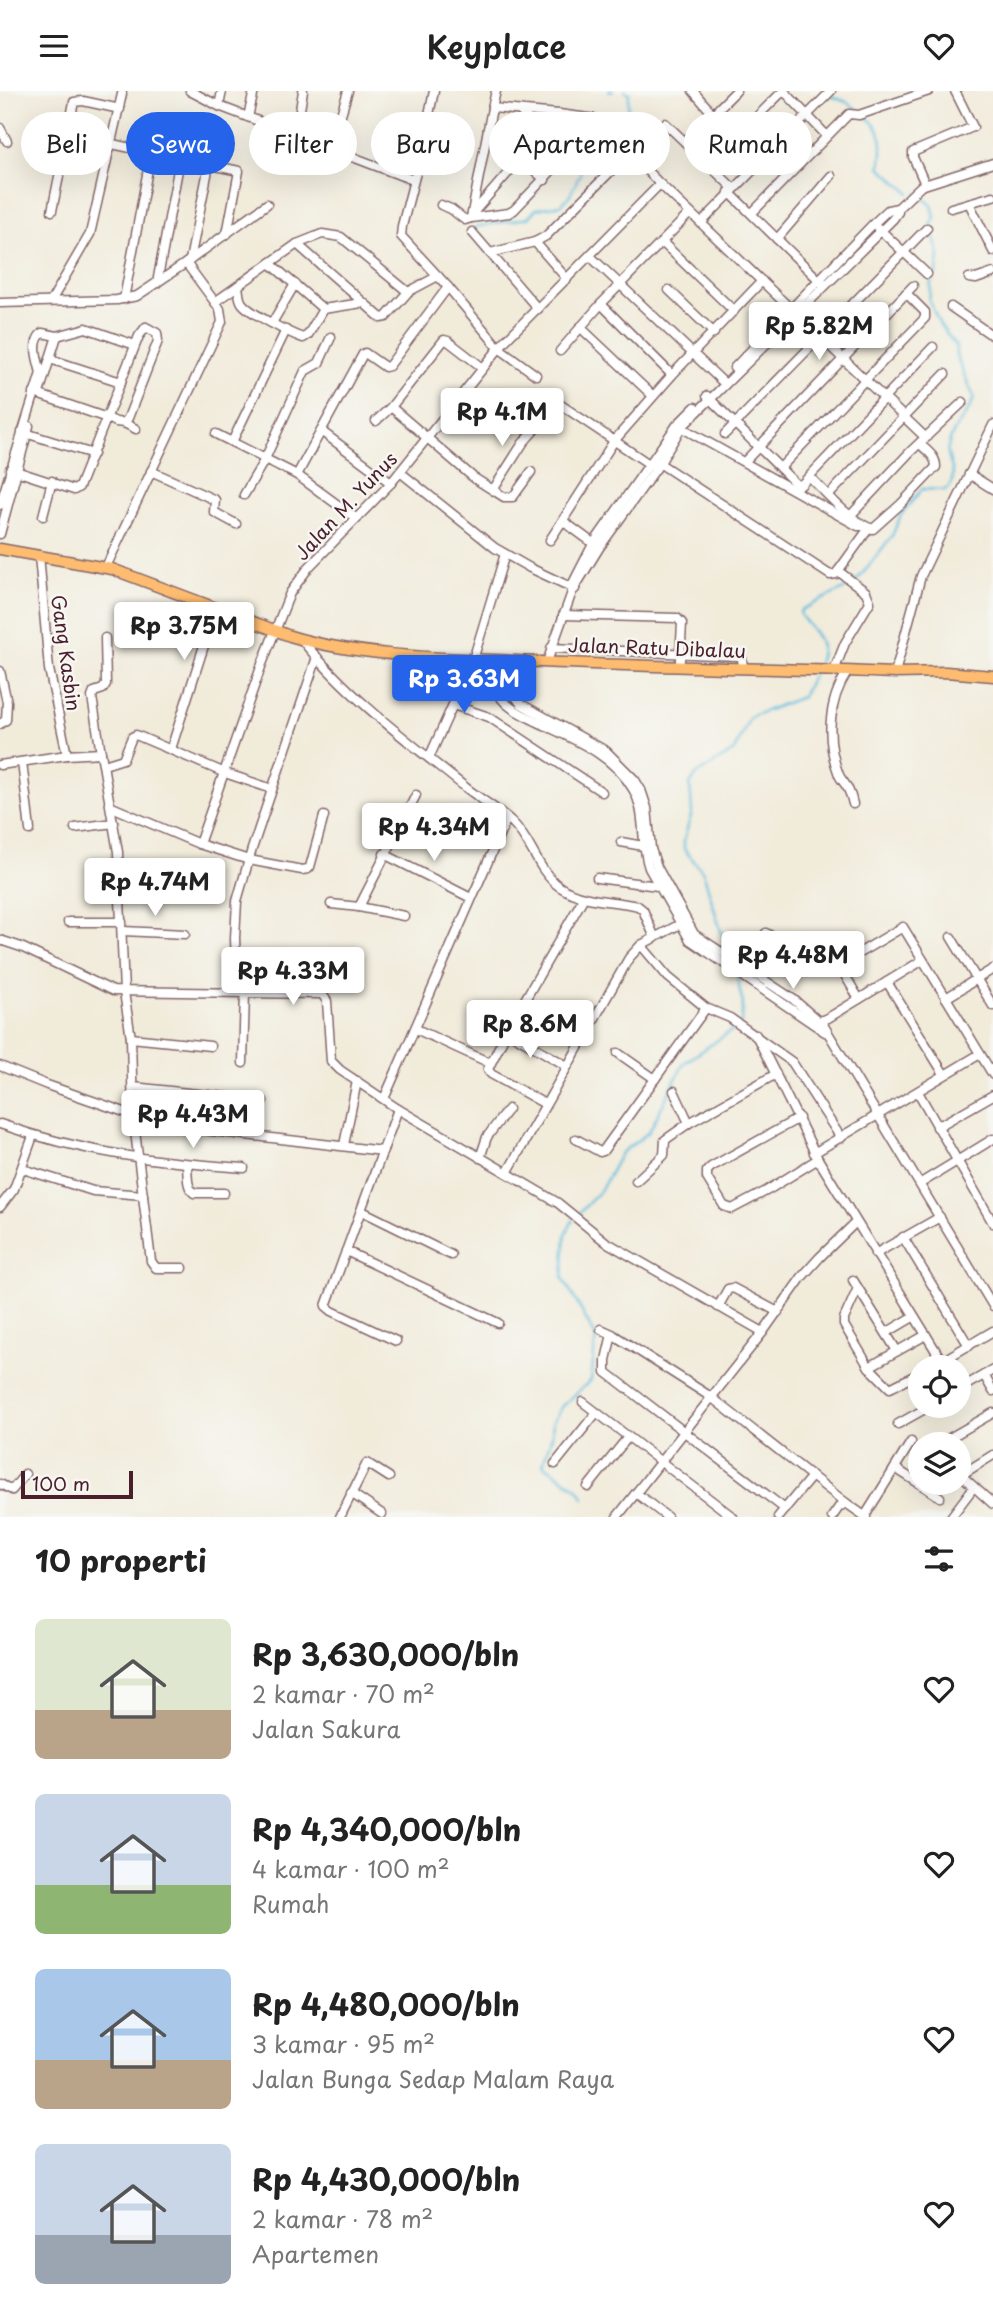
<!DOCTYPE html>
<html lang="id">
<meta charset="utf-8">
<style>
body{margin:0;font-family:"Playpen Sans",sans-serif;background:#f6f6f6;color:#222;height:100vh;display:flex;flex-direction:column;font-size:26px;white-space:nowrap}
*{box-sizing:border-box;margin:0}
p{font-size:23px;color:#767676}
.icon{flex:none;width:38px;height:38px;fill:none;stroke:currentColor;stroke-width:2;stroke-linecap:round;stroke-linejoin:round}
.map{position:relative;height:1426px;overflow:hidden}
.side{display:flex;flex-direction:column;background:#fff;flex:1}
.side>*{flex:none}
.banner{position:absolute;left:21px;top:21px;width:952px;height:63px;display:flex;gap:14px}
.tools{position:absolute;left:908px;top:1264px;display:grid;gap:14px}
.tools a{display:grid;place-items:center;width:63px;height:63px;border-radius:50%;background:#fff;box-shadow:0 7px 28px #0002;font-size:35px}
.scale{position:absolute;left:21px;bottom:18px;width:112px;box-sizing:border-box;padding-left:7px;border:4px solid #4a1f2b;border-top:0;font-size:19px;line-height:24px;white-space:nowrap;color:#4a1f2b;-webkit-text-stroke:5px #f6f6f2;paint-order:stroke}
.price{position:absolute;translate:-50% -60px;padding:0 16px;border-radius:7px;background:#fff;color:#222;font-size:23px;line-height:46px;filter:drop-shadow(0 2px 4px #0008)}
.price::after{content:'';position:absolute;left:50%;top:42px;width:21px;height:16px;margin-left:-10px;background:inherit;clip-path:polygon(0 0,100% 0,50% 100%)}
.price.active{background:#2563eb;color:#fff}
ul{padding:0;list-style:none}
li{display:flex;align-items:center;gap:21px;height:175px;padding:0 35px}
li span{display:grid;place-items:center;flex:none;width:196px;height:140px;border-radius:10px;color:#555}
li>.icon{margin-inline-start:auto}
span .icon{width:84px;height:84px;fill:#fffc;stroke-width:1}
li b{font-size:30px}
h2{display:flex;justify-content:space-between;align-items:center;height:84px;padding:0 35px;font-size:30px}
.pill{padding:0 24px;border-radius:32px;background:#fff;box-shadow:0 7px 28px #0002;font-size:24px;line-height:63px}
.pill.active{background:#2563eb;color:#fff}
header{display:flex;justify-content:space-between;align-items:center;height:91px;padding:0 35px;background:#fff;font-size:32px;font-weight:600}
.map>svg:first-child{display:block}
</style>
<header><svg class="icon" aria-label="menu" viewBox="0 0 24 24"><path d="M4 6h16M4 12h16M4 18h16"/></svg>Keyplace<svg class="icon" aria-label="heart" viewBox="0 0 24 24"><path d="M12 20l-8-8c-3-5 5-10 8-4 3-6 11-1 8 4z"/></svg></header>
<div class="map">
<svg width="993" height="1426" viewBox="0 0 993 1426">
<rect width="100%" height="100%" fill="#f6f6f2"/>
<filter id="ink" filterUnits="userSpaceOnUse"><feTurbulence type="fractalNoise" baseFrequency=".0143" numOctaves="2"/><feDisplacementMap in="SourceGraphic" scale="14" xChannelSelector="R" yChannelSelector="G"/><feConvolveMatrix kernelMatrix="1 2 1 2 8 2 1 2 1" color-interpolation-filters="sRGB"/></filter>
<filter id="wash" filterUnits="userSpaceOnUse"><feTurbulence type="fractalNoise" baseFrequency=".00686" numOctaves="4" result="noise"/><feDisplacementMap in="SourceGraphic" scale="28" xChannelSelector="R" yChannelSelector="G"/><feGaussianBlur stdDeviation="1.57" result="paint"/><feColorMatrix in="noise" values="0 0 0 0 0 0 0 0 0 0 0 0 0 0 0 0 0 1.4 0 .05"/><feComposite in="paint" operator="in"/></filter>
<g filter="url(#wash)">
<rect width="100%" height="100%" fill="#f1ebda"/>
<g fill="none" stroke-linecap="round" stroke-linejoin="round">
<g stroke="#5ebcdc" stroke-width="2.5">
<polyline points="609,0 613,0"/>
<polyline points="824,0 830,5 847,11 860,21"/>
<path d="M865 25C884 37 884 56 880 76L910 102"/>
<polyline points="620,36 628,20 629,2 625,0"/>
<polyline points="475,136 528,127 536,118 561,114 570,104 580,83 585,60 590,52 600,53"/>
<path d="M817 575C828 547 814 544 800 523L801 519 848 496 859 487 892 445 901 424 922 398 946 399C962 382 945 371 948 356 952 335 970 324 974 306L956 265V255L940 234 929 209 931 191 937 180 939 165 931 134 935 126 932 114 917 102"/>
<polyline points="727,860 703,781 684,758 684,749 692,721 690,694 696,684 734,660 750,626 802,606 814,581"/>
<polyline points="737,887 743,913 741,932"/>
<polyline points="578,1124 602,1097 621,1062 649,1041 684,972 737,936"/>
<polyline points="573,1129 566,1143 563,1187 596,1246 591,1289 562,1315 553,1331 552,1345 543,1373 577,1397 584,1407"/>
</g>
</g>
</g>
<g filter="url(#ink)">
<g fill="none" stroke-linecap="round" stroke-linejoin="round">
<g stroke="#846668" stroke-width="11">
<g id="minor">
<polyline points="190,0 219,15 413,89"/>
<polyline points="434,0 420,66 402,135 401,145 448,196 499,257 536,284"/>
<polyline points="496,0 492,17 559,23 596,28 660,93 926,347"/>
<polyline points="693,0 713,23"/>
<polyline points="784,0 827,45"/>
<polyline points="219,15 222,0"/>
<polyline points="520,20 542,42"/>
<polyline points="248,26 254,0"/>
<polyline points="665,32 733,97"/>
<polyline points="0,37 7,50"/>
<polyline points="488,38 545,89"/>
<polyline points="296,44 303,0"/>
<polyline points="685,51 736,0"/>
<polyline points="112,53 239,80 227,143"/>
<polyline points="331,57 348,0"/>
<polyline points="708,74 783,0"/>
<polyline points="925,93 913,66 913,61 973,36 955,0"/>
<polyline points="729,101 822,192"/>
<polyline points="969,112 993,160"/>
<polyline points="441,114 451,118 465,129 471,127 492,17"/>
<polyline points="951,117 993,105"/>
<polyline points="52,120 74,11 83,10 120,18"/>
<polyline points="474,121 559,23"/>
<polyline points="752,122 849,23 859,24 929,0"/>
<polyline points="471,127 509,122 514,119 599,30"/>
<polyline points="701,132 831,0"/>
<polyline points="878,137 927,183"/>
<polyline points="472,141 538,218"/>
<polyline points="777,148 831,85"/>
<polyline points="535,151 567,188"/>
<polyline points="662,151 734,220"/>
<polyline points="297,153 381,227 386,226 408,201 438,185"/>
<polyline points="490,162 535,151 546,145 629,62"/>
<polyline points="590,165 725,293"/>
<polyline points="190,169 209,74"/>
<polyline points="270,172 323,218"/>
<polyline points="969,187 976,188 993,182"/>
<polyline points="157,192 180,68"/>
<path d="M238 195C239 201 239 208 242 212 249 222 291 243 303 247L308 244 323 218 362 212"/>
<polyline points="669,199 714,242"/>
<polyline points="124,208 151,62 158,41"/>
<polyline points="51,210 90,143 122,3"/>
<polyline points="215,211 297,153 322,143 341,146 408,201"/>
<polyline points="0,212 117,209 137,205 186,172 267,113"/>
<polyline points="601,213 672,284"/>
<polyline points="951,216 993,245"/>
<polyline points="839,227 861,249"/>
<polyline points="272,232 295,193"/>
<polyline points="580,236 653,305"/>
<polyline points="560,260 601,213 690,122"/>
<polyline points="50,268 121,291"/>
<polyline points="734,277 873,133 888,119 898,117"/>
<polyline points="39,302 57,245"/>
<polyline points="707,305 796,393 801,394 933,256"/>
<polyline points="391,316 474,387 493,399 523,352 558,312 652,375"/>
<polyline points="376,330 391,316 444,249 448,250 483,277"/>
<polyline points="124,332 136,338"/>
<polyline points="677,334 858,435 865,435"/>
<polyline points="321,340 391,392"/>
<polyline points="22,341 93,363"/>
<polyline points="216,343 297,384 357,428"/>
<polyline points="725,343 927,137"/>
<polyline points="232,351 286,239"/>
<polyline points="747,368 913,195"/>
<polyline points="656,370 830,484 836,483 869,437"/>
<polyline points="780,377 925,227 925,221 906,202"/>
<polyline points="10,378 74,399 79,396 139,245 146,236 157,242 158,250 128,327 124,332 116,331 107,327 34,302"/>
<polyline points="151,380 215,409 214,421 236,433"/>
<polyline points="400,381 495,457 530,477 575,498"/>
<polyline points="969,383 993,398"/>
<polyline points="297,384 363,263 365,262 385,276 389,275 448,196"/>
<path d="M810 386C825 401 853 433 873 438L901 413 936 376C936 365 927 360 920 353"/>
<polyline points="493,399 504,406 513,406 531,381"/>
<polyline points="244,404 265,368 305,280 319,272 331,246"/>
<polyline points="829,404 945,283"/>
<path d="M0 414 41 282C38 269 31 252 42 242L57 245 86 237 135 254"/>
<polyline points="851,424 910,361 963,311"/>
<polyline points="43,425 52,390"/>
<polyline points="563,430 597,455"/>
<polyline points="0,443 29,335"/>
<polyline points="550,449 614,350 672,284 762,190"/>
<polyline points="39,464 49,578 67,664"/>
<polyline points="106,476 222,231 220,218 186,172"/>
<polyline points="572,501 599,457 660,372 681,337 893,128 898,121 898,117 921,95 993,72"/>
<polyline points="563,524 677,527 682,532 680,569"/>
<path d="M302 549C347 605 409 651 465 696 480 708 498 718 512 731 532 750 537 780 560 796 583 811 612 809 638 815L643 819 655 847"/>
<polyline points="551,557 739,565 742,567 743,577"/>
<path d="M485 569C490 582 494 597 502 608 511 619 526 625 538 631 573 648 613 663 633 698 647 722 640 752 649 777L690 849 825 941"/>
<polyline points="505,570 511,599 521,613 606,660 635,689 641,699 647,717 651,758 657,776 694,843 793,908 824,935 993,1215"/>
<polyline points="547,571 572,501 571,496 593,453 677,334 695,316"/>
<polyline points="0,580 7,611 6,629 0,633"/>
<polyline points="834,580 845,552 870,511 866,501 838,480"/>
<path d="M848 580C827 611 826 650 839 684 841 689 846 693 848 698 850 702 852 708 853 713"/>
<polyline points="895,582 921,485 993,334"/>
<polyline points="453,614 489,626 602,701"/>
<polyline points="171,658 216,517"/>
<polyline points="101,662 92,606 94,601 103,598 106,593 105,547"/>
<polyline points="429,667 473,569 505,463"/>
<polyline points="22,671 30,739"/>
<polyline points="0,674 67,664 101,662 118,761 124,901 131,947 133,1024 151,1170 156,1177 183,1177"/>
<polyline points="104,674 123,668 132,646 136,644 225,682 272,698"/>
<polyline points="112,716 199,753 249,769 302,779 308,778 310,776 324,725"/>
<polyline points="405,725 450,747"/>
<polyline points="75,737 114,732"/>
<polyline points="621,751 643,755"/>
<polyline points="199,753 262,573 290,502 309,476 391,392 504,251 660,93"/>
<polyline points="384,763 471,807"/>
<polyline points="597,787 658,795"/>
<polyline points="331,813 359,816 404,825"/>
<polyline points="359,816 416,704"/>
<polyline points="68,831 122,831"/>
<polyline points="123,840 185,843"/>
<polyline points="951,846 993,915"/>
<polyline points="0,849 21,856 113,900 322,903 327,910 331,970 340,979 398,1018 558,1112 606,1151 763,1241"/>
<polyline points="641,854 668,886 706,917 730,927 792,971 841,1047"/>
<polyline points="839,874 859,908"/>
<polyline points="743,876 766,842 832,878 903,836 993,984"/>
<polyline points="887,891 944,983"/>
<polyline points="237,901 235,847 237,810 252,758 317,566"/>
<polyline points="946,907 993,878"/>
<polyline points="817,931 828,927 923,869"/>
<polyline points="416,938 490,972"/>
<polyline points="507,940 567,975"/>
<polyline points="756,944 818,1068 942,1270"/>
<polyline points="131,947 210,955"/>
<polyline points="618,962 655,988"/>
<polyline points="243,972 245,901"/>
<polyline points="0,975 47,994 133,1024"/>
<polyline points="133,996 263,1010"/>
<polyline points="674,1000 689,1032"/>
<polyline points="918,1001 993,1132"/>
<polyline points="384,1008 507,727"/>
<polyline points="545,1013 491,983 488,978 507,940 584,806"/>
<polyline points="799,1027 711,1076 707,1080 707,1087 724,1115 732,1118 768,1099 818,1068"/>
<polyline points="134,1031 383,1060"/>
<path d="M0 1033C82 1062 158 1071 244 1077"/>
<polyline points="937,1036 993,1004"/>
<polyline points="576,1048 600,1061 603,1060 706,917"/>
<polyline points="344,1054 357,990"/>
<polyline points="814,1062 980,963"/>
<polyline points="480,1067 487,1046 508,1018"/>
<path d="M187 1073C188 1083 186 1096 194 1102H224"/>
<polyline points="23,1078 93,1100 143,1104"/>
<polyline points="507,1082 629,867 641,854 684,831"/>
<polyline points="636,1090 664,1064 665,1049 689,1032 776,983"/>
<polyline points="921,1092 993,1048"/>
<polyline points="0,1116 14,1098 33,1045"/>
<polyline points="362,1120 451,1164"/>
<polyline points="903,1146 969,1255"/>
<polyline points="346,1160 498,1232"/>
<polyline points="875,1163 940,1126"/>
<polyline points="853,1189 897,1260"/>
<polyline points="858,1197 844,1228 844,1234 869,1276 890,1297 920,1282"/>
<polyline points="718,1216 728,1198 733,1197 778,1221"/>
<polyline points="601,1238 612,1243 711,1306 846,1412"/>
<polyline points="886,1242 913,1226"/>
<polyline points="612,1243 606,1269 606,1281 785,1418"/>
<polyline points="396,1250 332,1220 326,1215 398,1018"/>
<polyline points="869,1276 926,1244"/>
<polyline points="932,1276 993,1240"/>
<polyline points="984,1284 993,1300"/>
<polyline points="959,1298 993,1279"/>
<polyline points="583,1311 733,1426"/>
<polyline points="898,1333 932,1314"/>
<polyline points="939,1353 993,1322"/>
<polyline points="993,1364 961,1384 993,1413"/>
<polyline points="555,1373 596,1322"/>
<polyline points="895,1377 940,1406"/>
<polyline points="0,1393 12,1399 25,1383"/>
<polyline points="588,1396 628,1346"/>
<polyline points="351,1402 382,1423"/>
<polyline points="636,1402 667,1426"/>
<polyline points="865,1425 911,1351"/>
<polyline points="340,1426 367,1372 389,1386"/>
<polyline points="617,1426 763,1241 802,1186 820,1166 856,1131"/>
<polyline points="778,1426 812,1385"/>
<polyline points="832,1426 839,1416 846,1412 866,1426"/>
<polyline points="951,1426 973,1397"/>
</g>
</g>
<g stroke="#846668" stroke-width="13">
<path id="major" d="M0 458 112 478 290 545C359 566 445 567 517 570 643 576 769 577 895 582L946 581 993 585"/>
</g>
<use href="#minor" stroke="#fff" stroke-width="8"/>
<use href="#major" stroke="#febc70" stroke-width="10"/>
</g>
</g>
<g text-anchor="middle" stroke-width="5" stroke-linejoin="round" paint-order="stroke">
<g font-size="19" fill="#4a1f2b" stroke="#f6f6f2">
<text transform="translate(346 415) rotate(-47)" y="7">Jalan M. Yunus</text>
<text transform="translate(657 557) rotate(2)" y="7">Jalan Ratu Dibalau</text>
<text transform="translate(66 562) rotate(82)" y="7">Gang Kasbin</text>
</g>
</g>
</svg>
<div class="tools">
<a><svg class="icon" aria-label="locate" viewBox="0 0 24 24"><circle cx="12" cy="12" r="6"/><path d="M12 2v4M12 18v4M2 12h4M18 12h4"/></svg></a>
<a><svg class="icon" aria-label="layers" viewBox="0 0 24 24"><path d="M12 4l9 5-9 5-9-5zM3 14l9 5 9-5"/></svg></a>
</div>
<div class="scale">100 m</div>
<b class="price" style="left:819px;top:271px">Rp 5.82M</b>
<b class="price" style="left:502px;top:357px">Rp 4.1M</b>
<b class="price" style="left:184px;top:571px">Rp 3.75M</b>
<b class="price active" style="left:464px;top:624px">Rp 3.63M</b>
<b class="price" style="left:434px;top:772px">Rp 4.34M</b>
<b class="price" style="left:155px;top:827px">Rp 4.74M</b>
<b class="price" style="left:793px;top:900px">Rp 4.48M</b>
<b class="price" style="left:293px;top:916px">Rp 4.33M</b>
<b class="price" style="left:530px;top:969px">Rp 8.6M</b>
<b class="price" style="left:193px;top:1059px">Rp 4.43M</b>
<div class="banner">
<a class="pill">Beli</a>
<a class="pill active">Sewa</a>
<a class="pill">Filter</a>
<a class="pill">Baru</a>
<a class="pill">Apartemen</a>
<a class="pill">Rumah</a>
</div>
</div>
<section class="side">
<h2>10 properti<svg class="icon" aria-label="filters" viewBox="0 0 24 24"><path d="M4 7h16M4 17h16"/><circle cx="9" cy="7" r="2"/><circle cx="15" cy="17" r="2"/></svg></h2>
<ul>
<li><span style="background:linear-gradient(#dfe7d0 65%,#b9a48a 0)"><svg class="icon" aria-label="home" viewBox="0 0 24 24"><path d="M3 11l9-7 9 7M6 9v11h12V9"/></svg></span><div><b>Rp 3,630,000/bln</b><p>2 kamar · 70 m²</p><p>Jalan Sakura</p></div><svg class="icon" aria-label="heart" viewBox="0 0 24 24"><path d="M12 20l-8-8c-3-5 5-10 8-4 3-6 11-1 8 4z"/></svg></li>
<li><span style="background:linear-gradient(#c9d6e8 65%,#8fb573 0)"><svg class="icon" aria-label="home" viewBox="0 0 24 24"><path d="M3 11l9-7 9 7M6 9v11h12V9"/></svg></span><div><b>Rp 4,340,000/bln</b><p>4 kamar · 100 m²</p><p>Rumah</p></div><svg class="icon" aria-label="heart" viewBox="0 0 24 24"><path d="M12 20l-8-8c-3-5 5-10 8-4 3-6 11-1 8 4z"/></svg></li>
<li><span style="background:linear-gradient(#a9c7e8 65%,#b9a48a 0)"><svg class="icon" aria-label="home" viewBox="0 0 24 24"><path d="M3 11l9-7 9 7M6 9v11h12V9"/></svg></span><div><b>Rp 4,480,000/bln</b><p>3 kamar · 95 m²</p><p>Jalan Bunga Sedap Malam Raya</p></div><svg class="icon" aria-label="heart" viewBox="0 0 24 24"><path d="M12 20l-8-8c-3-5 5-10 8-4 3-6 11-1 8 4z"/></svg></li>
<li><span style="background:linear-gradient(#c9d6e8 65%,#9aa5b1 0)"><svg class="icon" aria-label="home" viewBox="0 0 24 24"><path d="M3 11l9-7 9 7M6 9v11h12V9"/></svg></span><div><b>Rp 4,430,000/bln</b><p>2 kamar · 78 m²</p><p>Apartemen</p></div><svg class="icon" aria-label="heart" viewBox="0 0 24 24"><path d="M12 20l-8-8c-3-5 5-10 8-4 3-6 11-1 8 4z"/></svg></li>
</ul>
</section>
